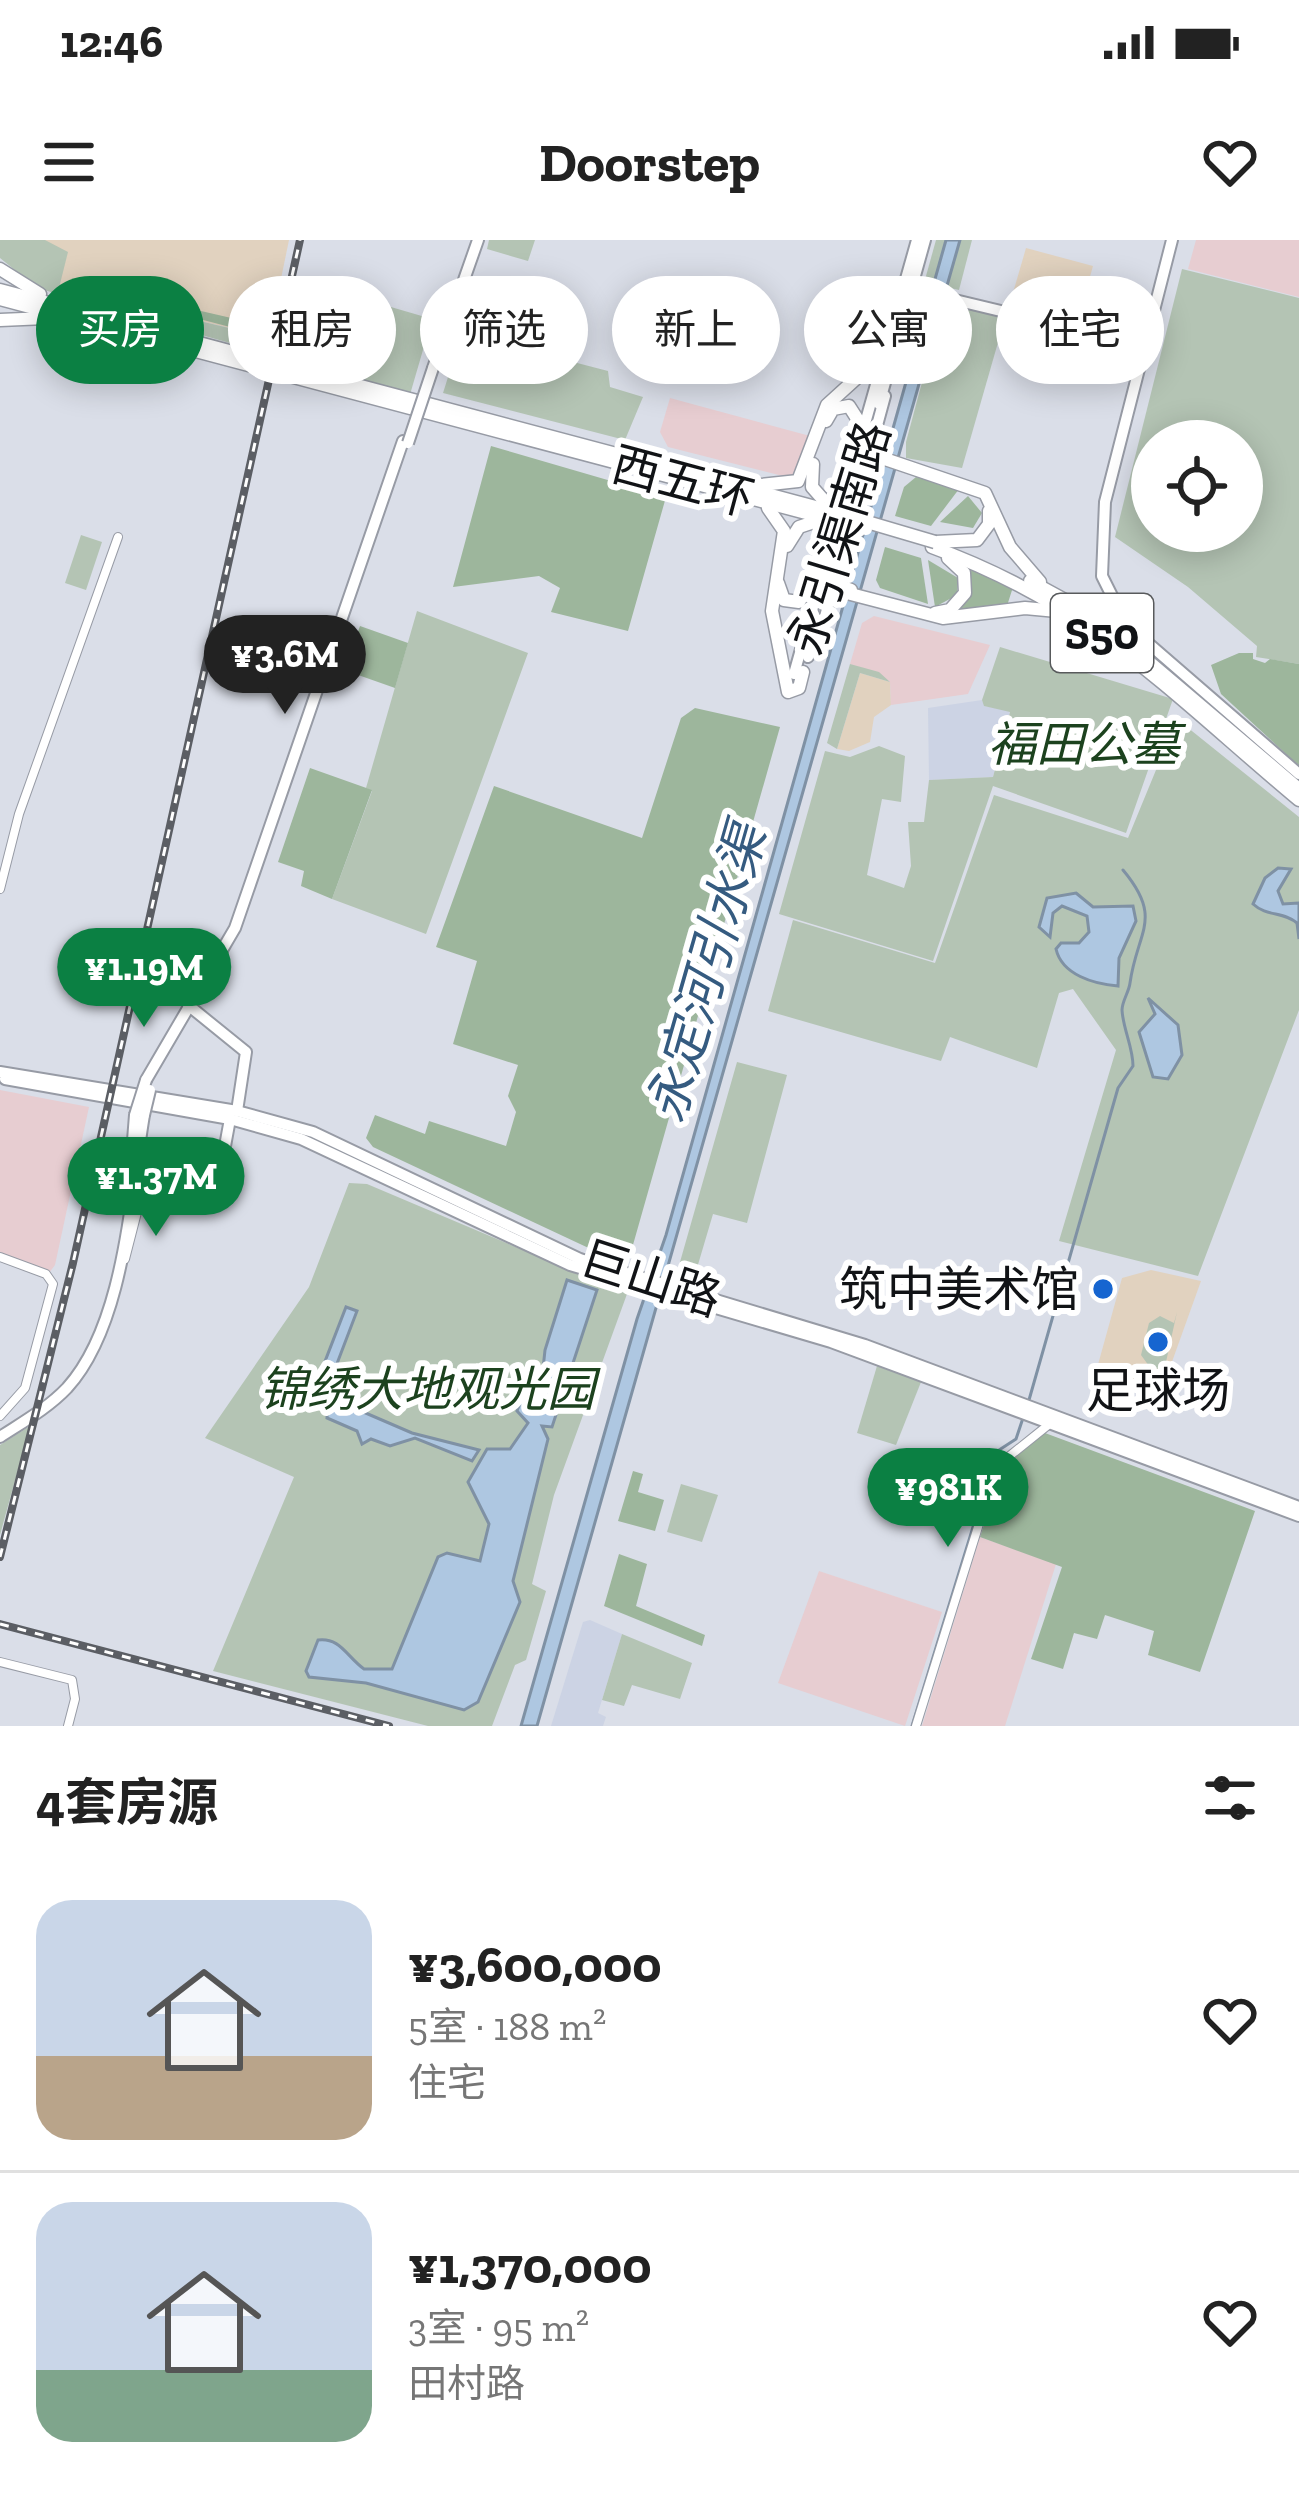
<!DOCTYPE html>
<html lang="zh">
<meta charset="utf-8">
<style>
body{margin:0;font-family:"Zilla Slab","Noto Sans SC",serif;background:#f2f2f2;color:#222;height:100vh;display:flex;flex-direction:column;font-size:45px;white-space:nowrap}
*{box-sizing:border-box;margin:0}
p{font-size:39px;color:#767676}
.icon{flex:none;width:66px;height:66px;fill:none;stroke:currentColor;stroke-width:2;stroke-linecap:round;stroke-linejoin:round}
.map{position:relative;height:1486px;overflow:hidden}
.details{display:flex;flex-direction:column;background:#fff;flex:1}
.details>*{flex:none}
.top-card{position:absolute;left:36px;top:36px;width:1227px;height:108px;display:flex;gap:24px}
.fabs{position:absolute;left:1131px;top:180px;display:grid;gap:24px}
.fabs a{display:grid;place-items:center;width:132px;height:132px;border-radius:50%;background:#fff;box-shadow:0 6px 30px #0003;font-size:60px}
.price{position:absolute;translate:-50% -102px;padding:0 27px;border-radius:42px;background:#0b8043;color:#fff;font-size:39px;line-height:78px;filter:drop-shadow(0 3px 6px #0008)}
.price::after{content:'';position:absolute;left:50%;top:72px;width:36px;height:27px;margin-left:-18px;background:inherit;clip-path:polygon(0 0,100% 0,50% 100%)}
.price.current{background:#222;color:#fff}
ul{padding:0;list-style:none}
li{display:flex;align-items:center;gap:36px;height:300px;padding:0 36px}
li+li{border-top:3px solid #e0e0e0}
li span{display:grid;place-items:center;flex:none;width:336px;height:240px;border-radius:36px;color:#555}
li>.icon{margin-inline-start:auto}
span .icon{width:144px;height:144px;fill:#fffc;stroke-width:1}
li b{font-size:51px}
h2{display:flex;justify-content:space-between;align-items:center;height:144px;padding:0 36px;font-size:51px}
.pill{padding:0 42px;border-radius:54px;background:#fff;box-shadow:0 6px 30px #0003;font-size:42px;line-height:108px}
.pill.current{background:#0b8043;color:#fff}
.status{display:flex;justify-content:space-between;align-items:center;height:84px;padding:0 60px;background:#fff;direction:ltr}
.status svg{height:33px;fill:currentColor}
header{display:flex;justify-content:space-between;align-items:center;height:156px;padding:0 36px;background:#fff;font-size:54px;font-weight:700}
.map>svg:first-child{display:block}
</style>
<div class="status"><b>12:46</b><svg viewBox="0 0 49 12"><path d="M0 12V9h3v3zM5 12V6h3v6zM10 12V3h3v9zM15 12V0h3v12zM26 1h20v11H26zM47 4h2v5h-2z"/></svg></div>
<header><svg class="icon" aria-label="menu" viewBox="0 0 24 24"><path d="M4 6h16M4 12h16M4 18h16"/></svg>Doorstep<svg class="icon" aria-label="heart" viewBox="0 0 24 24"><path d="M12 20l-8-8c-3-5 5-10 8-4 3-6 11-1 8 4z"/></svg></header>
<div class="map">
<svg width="1299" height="1486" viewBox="0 0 1299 1486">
<rect width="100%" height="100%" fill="#dadee8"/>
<g fill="#e7cdd1">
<polygon points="1196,0 1299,0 1299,57 1188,29"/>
<polygon points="670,158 810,196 801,230 787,237 668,207 660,192"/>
<polygon points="874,376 990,405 968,454 891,465 890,442 850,424 862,383"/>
<polygon points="0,850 89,867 55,1025 49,1033 0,1014"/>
<polygon points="980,1297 1056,1324 1005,1486 922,1486"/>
<polygon points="819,1331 942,1372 905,1486 778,1443"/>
</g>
<g fill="#ccd3e4">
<polygon points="982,460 985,466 1010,471 993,537 929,540 928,468"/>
<polygon points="590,1380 622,1394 598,1473 606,1477 603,1486 551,1486 583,1382"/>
</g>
<g fill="#e1d2bf">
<polygon points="45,0 289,0 269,97 58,48"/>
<polygon points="1026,8 1093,26 1078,79 1010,63"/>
<polygon points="860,433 890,442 891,465 874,477 870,502 849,511 837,509"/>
<polygon points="1151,1030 1201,1041 1159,1158 1094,1139 1122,1038"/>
</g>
<g fill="#b4c4b4" fill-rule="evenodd">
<polygon points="0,0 45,0 68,12 59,48 268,97 265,113 37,48 0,18"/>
<polygon points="489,0 535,0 528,21 487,9"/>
<polygon points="936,0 972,0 959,50 929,43 926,36"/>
<path d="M1182 29 1299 58V424L1256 417 1257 406 1188 347 1115 297ZM1152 201H1242V291H1152Z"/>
<polygon points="343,53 432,79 409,158 275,119 281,98 326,110"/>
<polygon points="943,64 1005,78 962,228 906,218 906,202"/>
<polygon points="470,95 608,131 610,147 643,157 625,200 443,153 454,118 462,119"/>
<polygon points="81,295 102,302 86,350 65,343"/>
<polygon points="417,371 528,413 426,694 332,659 372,551 366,548"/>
<polygon points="1000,407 1173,459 1126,593 993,546 933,721 779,674 825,511 850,517 879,506 905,516 901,562 882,559 867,635 904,648 911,626 908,582 924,582 929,540 993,537 1010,472 984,466 982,460"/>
<polygon points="850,424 879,432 890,442 860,433 837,509 827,503"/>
<polygon points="1177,479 1299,577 1299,770 1198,1036 1059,1001 1116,810 1073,749 1059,753 1037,828 950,797 941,821 768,771 793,680 935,723 994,555 1128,598"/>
<polygon points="737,822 787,835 747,983 713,974 697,1028 680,1022"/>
<polygon points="349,943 367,944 627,1054 554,1255 532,1344 546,1351 526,1420 515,1425 492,1486 428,1486 213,1431 294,1237 205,1198 309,1047"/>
<polygon points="1177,1072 1164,1131 1149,1126 1141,1115 1149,1083 1160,1076 1174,1083"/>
<polygon points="877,1126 921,1142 896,1205 857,1193"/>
<polygon points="30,1186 0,1295 0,1205"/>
<polygon points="681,1244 718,1255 702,1302 667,1292"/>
<polygon points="622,1394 692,1423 680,1459 632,1445 624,1466 602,1460"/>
</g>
<g fill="#9db69c">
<polygon points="162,62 240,80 243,69 254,72 245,87 270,91 269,97 161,69"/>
<polygon points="491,206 666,257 628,391 551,372 560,348 539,336 453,347"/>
<polygon points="916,237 959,249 931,286 895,276 904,247"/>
<polygon points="968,256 982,273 973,288 940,282"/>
<polygon points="885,307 921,318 928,364 880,348 876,340"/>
<polygon points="928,320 958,338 957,355 935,367"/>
<polygon points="964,326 1013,347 1006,369 952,376 960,367"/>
<polygon points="360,386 408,403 395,448 344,430"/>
<polygon points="1239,413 1253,413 1253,419 1265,423 1270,419 1299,424 1299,526 1221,454 1211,425"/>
<polygon points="695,468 780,487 627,1026 373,907 366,898 375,875 425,894 429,881 506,906 516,872 508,856 518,825 453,804 477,721 436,707 494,546 642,598 681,478"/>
<polygon points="310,528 372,550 332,659 301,646 304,631 278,622"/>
<polygon points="1045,1193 1255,1271 1200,1432 1148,1415 1154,1391 1105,1375 1097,1399 1074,1393 1063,1429 1031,1419 1062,1327 980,1297 1004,1225"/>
<polygon points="633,1231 643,1234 638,1252 664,1260 655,1291 618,1281"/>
<polygon points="619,1314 647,1324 636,1366 705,1395 702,1406 604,1366"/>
</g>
<g fill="#aec7e1" stroke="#7f91a4" stroke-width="3">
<polygon points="946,0 960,0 537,1486 521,1486 637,1079 666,995"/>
<path d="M1278 628 1291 629 1278 651 1283 664 1299 663V699L1297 683C1283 671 1267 677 1253 664L1265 638Z"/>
<path d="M1076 653 1093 667 1133 666 1136 681 1119 718 1118 746C1094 744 1062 735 1056 709L1061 703H1079L1089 692 1087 676 1062 666 1053 673 1050 697 1039 687 1047 658Z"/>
<polygon points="1148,758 1178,785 1182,815 1168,839 1153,837 1139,792 1155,774"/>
<path d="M567 1040 597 1050 552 1187 542 1186 548 1199 513 1341 520 1362 478 1462 464 1470 366 1443 309 1437 306 1431 318 1400C340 1397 347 1417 364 1429H392L438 1317 447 1313 480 1321 489 1284 468 1242 487 1209H510L528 1183 517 1171 524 1153 542 1138 545 1110Z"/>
<polygon points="346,1067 357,1071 330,1142 335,1146 350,1136 347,1165 412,1193 479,1210 472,1221 415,1198 390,1206 371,1199 362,1204 357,1191 327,1178 328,1165 312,1155"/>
</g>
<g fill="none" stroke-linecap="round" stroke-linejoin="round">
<g stroke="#7f91a4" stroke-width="3">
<path d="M1029 1160 1118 848 1133 826C1133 807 1123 789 1122 770 1122 761 1129 752 1130 743 1137 691 1164 679 1123 630"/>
<polyline points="912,1486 996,1212 1016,1199 1024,1175"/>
</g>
<g stroke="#979ba5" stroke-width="10">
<g id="minor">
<polyline points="0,649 19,574 118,297"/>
<polyline points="0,1017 46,1034 53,1044 25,1148 0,1176"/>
<polyline points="125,1019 143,949 154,939"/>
<polyline points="0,1422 72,1440 75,1459 68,1486"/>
<polyline points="916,1486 997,1226 1052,1182"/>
</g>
</g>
<g stroke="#979ba5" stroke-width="14">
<g id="major">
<polyline points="1172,0 1105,262 1102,336 1126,384 1299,534"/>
<polyline points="909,49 1147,106"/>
<polyline points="433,128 478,0"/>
<polyline points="879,164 925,0"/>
<polyline points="816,338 843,241"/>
<polyline points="808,417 820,395 885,156"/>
<polyline points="803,432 794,434 917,0"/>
<polyline points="188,765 246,812 237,871"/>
<polyline points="0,832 237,871 313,892 580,1019 865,1105 1299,1267"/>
<polyline points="5,839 230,879 301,899 570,1025 831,1102 1299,1276"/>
<polyline points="146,840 235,688 403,201"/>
<polyline points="132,913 135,875"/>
<polyline points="131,939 209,935 223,917 230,879"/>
<path d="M0 1197C23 1182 48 1168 67 1148 125 1084 130 957 144 875"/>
</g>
</g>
<g stroke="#979ba5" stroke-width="15">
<g id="highway">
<polyline points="0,29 40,54"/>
<polyline points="0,50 823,269"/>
<polyline points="0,59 821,277"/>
<polyline points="0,80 46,78"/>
<polyline points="826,181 833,169 849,166 858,180 857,194"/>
<polyline points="874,207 882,218 985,253 1010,307 1040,342"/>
<polyline points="813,224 812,247 827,264"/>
<polyline points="761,245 798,241 827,165 871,125 888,85"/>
<polyline points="768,268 784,291 772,371 788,452 799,448 803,432"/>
<polyline points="935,302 977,300 989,284 989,271"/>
<polyline points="787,306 799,287 820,280"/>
<path d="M932 307C1094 366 1172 454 1299 560"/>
<polyline points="837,335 840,346 851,350"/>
<polyline points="1030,341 1076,366"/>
<polyline points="778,343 784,360 799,362 817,332"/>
<polyline points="830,357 843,352 943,378 1025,368 1057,371"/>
<polyline points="935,373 950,370 965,353 964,333 948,318"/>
<polyline points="1108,387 1299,549"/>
</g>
</g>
<use href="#minor" stroke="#fff" stroke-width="8"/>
<use href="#major" stroke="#fff" stroke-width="10"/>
<use href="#highway" stroke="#fff" stroke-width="12"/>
<g stroke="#5b5e64" stroke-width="8">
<g id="rail">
<polyline points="0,1317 73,1023 300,0"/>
<polyline points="0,1384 389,1486"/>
</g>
</g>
<use href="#rail" stroke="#fff" stroke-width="3" stroke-dasharray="9" stroke-linecap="butt"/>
<g stroke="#979ba5" stroke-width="14" stroke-linecap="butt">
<g id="major-bridge">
<polyline points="408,203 433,128"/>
<polyline points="135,875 146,840"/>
<polyline points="144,875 150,850"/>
</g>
</g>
<g stroke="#979ba5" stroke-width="15" stroke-linecap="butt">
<g id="highway-bridge">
<polyline points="823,269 935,302"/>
<polyline points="821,277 866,289"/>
</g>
</g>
<use href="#major-bridge" stroke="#fff" stroke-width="10"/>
<use href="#highway-bridge" stroke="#fff" stroke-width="12"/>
</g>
<g fill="#1665d0" stroke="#fff" stroke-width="4.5">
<circle cx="1103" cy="1049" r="12"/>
<circle cx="1158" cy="1102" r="12"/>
</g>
<g text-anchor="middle" stroke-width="12" stroke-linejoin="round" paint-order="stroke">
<rect fill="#fff" stroke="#585a5c" stroke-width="3" x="1051" y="354" width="102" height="78" rx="9"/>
<g font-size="45" font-weight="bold" fill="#111316">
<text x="1102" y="409">S50</text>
</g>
<g font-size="48" fill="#111316" stroke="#fff">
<text transform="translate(683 241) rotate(15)" y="17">西五环</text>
<text transform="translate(839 298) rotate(-73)" y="17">永引渠南路</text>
<text transform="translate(651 1038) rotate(18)" y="17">巨山路</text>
</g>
<g font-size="48" font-style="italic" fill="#1c421e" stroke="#fff">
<text x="1084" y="521">福田公墓</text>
<text x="427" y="1166">锦绣大地观光园</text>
</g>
<g font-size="48" fill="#111316" stroke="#fff" text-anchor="end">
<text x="1079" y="1066">筑中美术馆</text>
<text x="1158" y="1167" text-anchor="middle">足球场</text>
</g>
<g font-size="51" font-style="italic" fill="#355b80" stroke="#fff">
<text transform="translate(706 733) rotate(-74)" y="18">永定河引水渠</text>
</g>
</g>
</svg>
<div class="fabs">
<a><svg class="icon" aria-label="locate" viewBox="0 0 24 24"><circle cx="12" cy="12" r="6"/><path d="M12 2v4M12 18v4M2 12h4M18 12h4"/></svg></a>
</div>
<b class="price current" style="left:285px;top:477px">¥3.6M</b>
<b class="price" style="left:144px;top:790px">¥1.19M</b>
<b class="price" style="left:156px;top:999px">¥1.37M</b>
<b class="price" style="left:948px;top:1310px">¥981K</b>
<div class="top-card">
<a class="pill current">买房</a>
<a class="pill">租房</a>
<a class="pill">筛选</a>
<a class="pill">新上</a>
<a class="pill">公寓</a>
<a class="pill">住宅</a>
</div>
</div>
<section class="details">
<h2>4套房源<svg class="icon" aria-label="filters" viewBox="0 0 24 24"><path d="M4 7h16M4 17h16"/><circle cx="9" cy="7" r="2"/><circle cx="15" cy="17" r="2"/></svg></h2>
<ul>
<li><span style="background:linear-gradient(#c9d6e8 65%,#b9a48a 0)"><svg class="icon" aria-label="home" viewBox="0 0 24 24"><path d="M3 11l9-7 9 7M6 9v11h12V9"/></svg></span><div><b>¥3,600,000</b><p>5室 · 188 m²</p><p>住宅</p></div><svg class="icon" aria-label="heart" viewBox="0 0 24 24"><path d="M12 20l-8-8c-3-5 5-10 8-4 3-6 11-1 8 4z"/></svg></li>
<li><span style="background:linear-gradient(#c9d6e8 70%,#7fa58c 0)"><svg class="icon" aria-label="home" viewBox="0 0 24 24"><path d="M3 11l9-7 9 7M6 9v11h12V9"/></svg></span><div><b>¥1,370,000</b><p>3室 · 95 m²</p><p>田村路</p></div><svg class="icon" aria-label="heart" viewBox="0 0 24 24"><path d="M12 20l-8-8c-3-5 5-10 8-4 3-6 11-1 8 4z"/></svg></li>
</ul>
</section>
